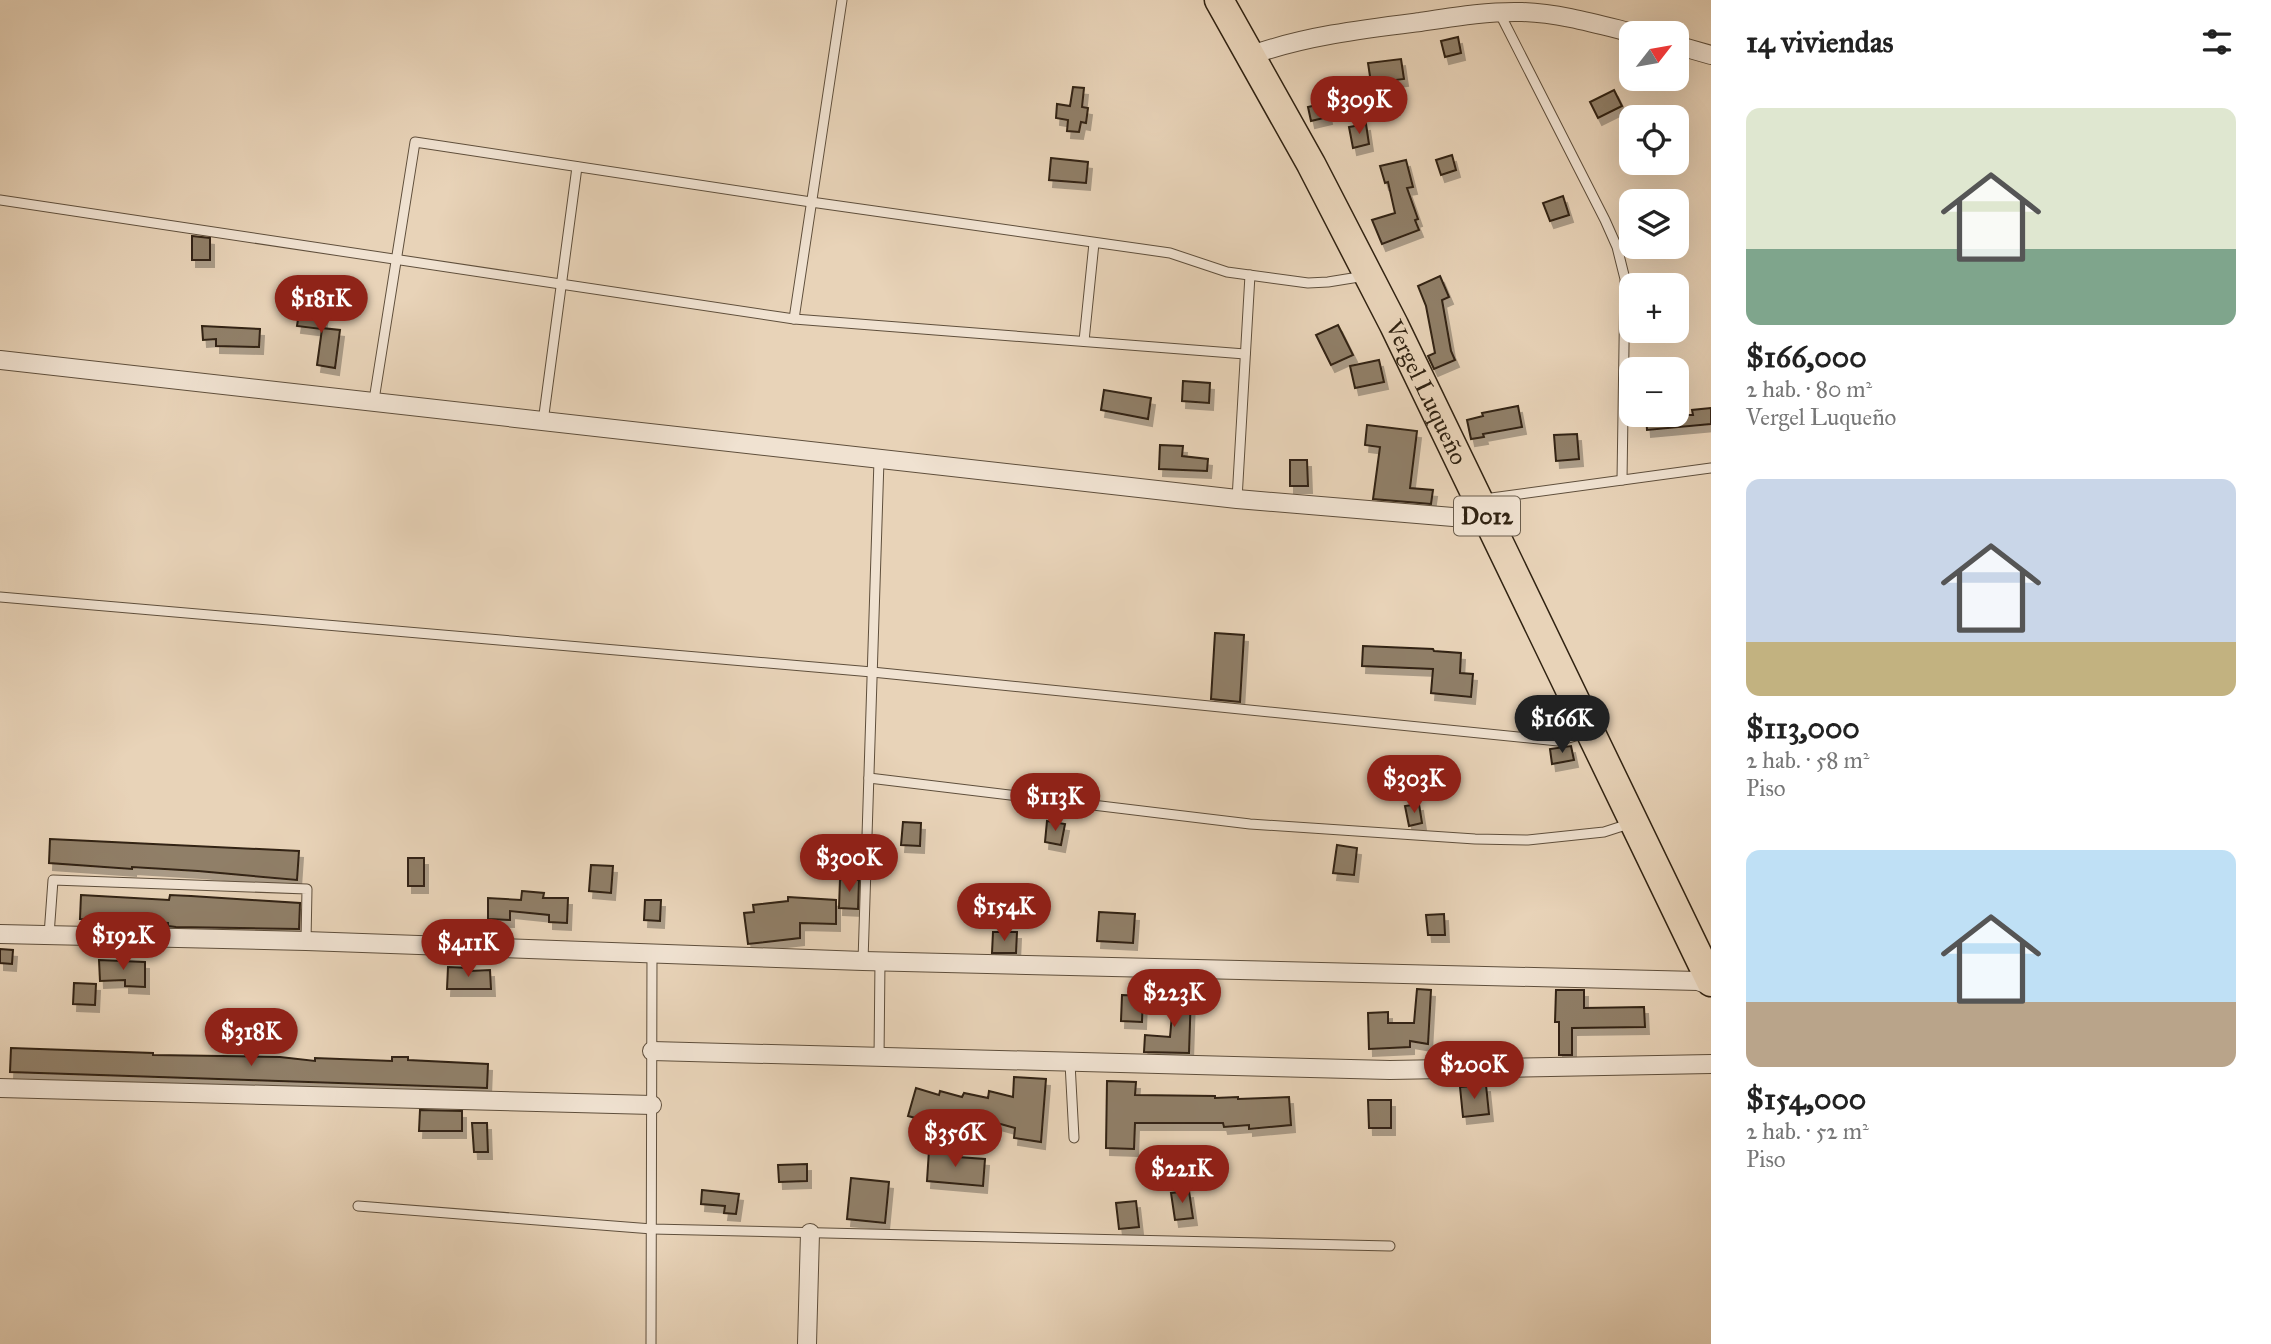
<!DOCTYPE html>
<html lang="es">
<meta charset="utf-8">
<style>
body{margin:0;font-family:"IM FELL Great Primer",serif;background:#f6f6f6;color:#222;height:100vh;display:flex;flex-direction:column;font-size:26px;white-space:nowrap}
*{box-sizing:border-box;margin:0}
p{font-size:23px;color:#767676}
.icon{flex:none;width:38px;height:38px;fill:none;stroke:currentColor;stroke-width:2;stroke-linecap:round;stroke-linejoin:round}
.map{position:relative;flex:1;overflow:hidden}
.drawer{display:flex;flex-direction:column;background:#fff;width:560px}
.drawer>*{flex:none}
.needle{width:46px;rotate:59deg}
.fabs{position:absolute;left:1619px;top:21px;display:grid;gap:14px}
.fabs a{display:grid;place-items:center;width:70px;height:70px;border-radius:14px;background:#fff;box-shadow:0 7px 28px #0002;font-size:35px}
.price{position:absolute;translate:-50% -60px;padding:0 16px;border-radius:24px;background:#8f2418;color:#fff;font-size:23px;line-height:46px;filter:drop-shadow(0 2px 4px #0008)}
.price::after{content:'';position:absolute;left:50%;top:42px;width:21px;height:16px;margin-left:-10px;background:inherit;clip-path:polygon(0 0,100% 0,50% 100%)}
.price.active{background:#222;color:#fff}
ul{padding:0;list-style:none}
li{display:grid;align-content:center;gap:14px;height:371px;padding:0 35px}
li span{display:grid;place-items:center;height:217px;border-radius:14px;color:#555}
li>.icon{margin-inline-start:auto}
span .icon{width:126px;height:126px;fill:#fffc;stroke-width:1}
li b{font-size:30px}
h2{display:flex;justify-content:space-between;align-items:center;height:84px;padding:0 35px;font-size:30px}
main{display:flex;flex:1;min-height:0}
.map>svg:first-child{display:block}
</style>
<main>
<div class="map">
<svg width="1711" height="1344" viewBox="0 0 1711 1344">
<defs>
<filter id="shadow"><feDropShadow dx="4" dy="7" stdDeviation="0" flood-color="#0004"/></filter>
</defs>
<rect width="100%" height="100%" fill="#e8d3b8"/>
<filter id="stains"><feTurbulence type="fractalNoise" baseFrequency=".00286" numOctaves="4"/><feColorMatrix values="0 0 0 0 .2 0 0 0 0 .09 0 0 0 0 .02 0 0 0 .5 -.17"/></filter>
<radialGradient id="worn" r=".72"><stop offset=".6" stop-color="#630" stop-opacity="0"/><stop offset="1" stop-color="#630" stop-opacity=".3"/></radialGradient>
<g fill="#907f68" stroke="#312312" stroke-width="2" filter="url(#shadow)">
<polygon points="1458,37 1461,53 1445,57 1441,41"/>
<polygon points="1401,59 1404,79 1371,83 1368,63"/>
<polygon points="1073,87 1084,88 1082,107 1088,108 1086,123 1081,122 1079,132 1067,131 1068,120 1056,118 1057,104 1070,106"/>
<polygon points="1614,90 1622,106 1598,118 1590,102"/>
<polygon points="1325,103 1328,117 1311,121 1308,107"/>
<polygon points="1366,124 1369,144 1353,148 1349,127"/>
<polygon points="1452,155 1456,170 1441,175 1436,160"/>
<polygon points="1051,158 1088,162 1086,183 1049,180"/>
<polygon points="1406,160 1413,187 1407,188 1418,219 1415,220 1419,230 1382,244 1372,220 1395,213 1388,182 1385,183 1380,166"/>
<polygon points="1563,196 1569,215 1550,221 1543,203"/>
<polygon points="192,236 210,238 210,260 192,260"/>
<polygon points="1440,276 1449,297 1442,300 1451,351 1455,360 1434,369 1428,356 1435,353 1426,306 1418,286"/>
<polygon points="300,306 324,309 322,328 340,330 335,368 317,365 322,329 297,326"/>
<polygon points="1338,325 1353,355 1331,365 1316,335"/>
<polygon points="202,326 260,329 259,347 216,346 216,339 203,340"/>
<polygon points="1379,360 1384,382 1355,388 1350,366"/>
<polygon points="1183,381 1210,383 1209,403 1182,401"/>
<polygon points="1104,390 1151,398 1148,419 1101,410"/>
<polygon points="1518,406 1522,427 1483,434 1484,437 1471,439 1467,420 1483,416 1482,413"/>
<polygon points="1711,408 1711,424 1647,430 1646,415 1693,415 1692,410"/>
<polygon points="1367,425 1417,431 1410,488 1433,490 1431,504 1373,499 1380,447 1365,445"/>
<polygon points="1577,434 1579,459 1556,461 1554,435"/>
<polygon points="1160,445 1183,446 1182,456 1208,459 1207,471 1159,469"/>
<polygon points="1290,460 1307,460 1308,486 1290,486"/>
<polygon points="1215,633 1244,635 1240,702 1211,699"/>
<polygon points="1363,646 1433,649 1434,651 1461,653 1460,673 1473,674 1471,697 1431,693 1433,669 1362,666"/>
<polygon points="1571,746 1574,760 1552,764 1550,749"/>
<polygon points="1419,804 1422,823 1409,826 1405,806"/>
<polygon points="1047,821 1065,824 1061,845 1045,842"/>
<polygon points="903,822 921,823 920,846 901,845"/>
<polygon points="50,839 299,851 297,880 198,871 132,867 132,869 49,863"/>
<polygon points="1337,845 1357,848 1354,875 1333,873"/>
<rect x="408" y="858" width="16" height="28"/>
<polygon points="591,865 613,866 611,893 589,891"/>
<polygon points="840,879 859,880 858,909 839,908"/>
<polygon points="522,891 544,893 543,898 568,898 567,923 549,922 549,915 510,911 510,920 488,919 488,898 521,900"/>
<polygon points="81,895 169,900 170,895 191,896 300,903 299,929 176,927 168,926 168,923 80,919"/>
<polygon points="788,897 836,900 836,924 800,923 800,938 748,944 744,913 754,912 753,905 788,901"/>
<polygon points="645,900 661,900 660,921 644,920"/>
<polygon points="1099,912 1135,914 1133,943 1097,941"/>
<polygon points="1444,914 1445,935 1428,935 1426,915"/>
<polygon points="993,932 1017,932 1016,953 992,953"/>
<polygon points="0,949 13,950 12,964 0,963"/>
<polygon points="99,960 145,962 145,987 125,986 125,980 100,981"/>
<polygon points="448,967 470,968 470,971 490,970 491,989 447,989"/>
<polygon points="74,983 96,984 95,1005 73,1004"/>
<polygon points="1417,989 1431,990 1428,1044 1410,1041 1410,1047 1369,1049 1368,1013 1388,1012 1388,1023 1414,1023"/>
<polygon points="1556,990 1584,990 1584,1008 1644,1007 1645,1027 1572,1028 1572,1055 1559,1055 1559,1022 1555,1022"/>
<polygon points="1174,992 1191,993 1189,1053 1144,1052 1145,1035 1170,1037"/>
<polygon points="1122,995 1143,996 1142,1022 1121,1021"/>
<polygon points="11,1048 153,1053 153,1055 280,1057 315,1061 315,1058 392,1061 392,1057 408,1057 408,1060 488,1064 487,1088 10,1072"/>
<polygon points="1014,1077 1046,1079 1041,1142 1014,1138 1015,1128 975,1117 974,1122 949,1117 947,1123 924,1116 923,1120 908,1116 916,1088 939,1095 940,1091 962,1097 964,1093 988,1098 989,1091 1013,1097"/>
<polygon points="1107,1081 1136,1082 1135,1095 1215,1096 1215,1098 1238,1097 1238,1099 1289,1097 1291,1125 1249,1129 1249,1125 1224,1127 1223,1123 1135,1123 1134,1149 1106,1148"/>
<polygon points="1486,1085 1489,1114 1463,1117 1460,1087"/>
<polygon points="1368,1100 1391,1100 1391,1128 1369,1128"/>
<polygon points="420,1110 462,1111 462,1131 419,1131"/>
<polygon points="472,1123 487,1123 488,1152 474,1152"/>
<polygon points="929,1150 959,1153 958,1157 985,1159 983,1186 927,1181"/>
<polygon points="807,1164 807,1181 779,1182 778,1165"/>
<polygon points="851,1178 889,1182 885,1223 847,1219"/>
<polygon points="702,1190 739,1194 736,1214 724,1213 725,1206 701,1204"/>
<polygon points="1189,1191 1193,1218 1175,1220 1171,1193"/>
<polygon points="1136,1201 1139,1227 1119,1229 1116,1203"/>
</g>
<g fill="none" stroke-linecap="round" stroke-linejoin="round">
<g stroke="#5f4f3c" stroke-width="11">
<g id="service">
<polyline points="1500,14 1605,220 1617,247 1625,279 1622,480"/>
<polyline points="0,200 794,319 1245,354"/>
<polyline points="794,319 842,0"/>
<polyline points="1084,341 1094,243"/>
<polyline points="374,400 415,142 811,202 1170,253 1227,272 1308,283 1328,282 1365,276"/>
<polyline points="543,422 577,167"/>
<polyline points="1237,499 1250,275"/>
<polyline points="1484,499 1711,468"/>
<polyline points="0,597 872,672 1558,741 1586,733"/>
<polyline points="869,778 1250,824 1475,839 1528,840 1604,832 1632,823"/>
<polyline points="49,935 53,880 307,889 306,941"/>
<polyline points="863,961 879,460"/>
<polyline points="879,1058 880,961"/>
<polyline points="1070,1063 1074,1138"/>
<polyline points="358,1206 652,1229 1390,1246"/>
<polyline points="651,1344 652,952"/>
</g>
</g>
<g stroke="#5f4f3c" stroke-width="20">
<g id="minor">
<polyline points="1676,45 1711,55"/>
<path d="M1252 55C1305 36 1364 29 1420 22 1453 17 1488 11 1522 12 1559 13 1597 24 1633 33"/>
<polyline points="0,360 1237,499 1489,520"/>
<polyline points="0,934 306,941 863,961 1698,981 1711,986"/>
<polyline points="652,1051 1390,1070 1711,1064"/>
<polyline points="0,1088 652,1105"/>
<polyline points="807,1344 810,1233"/>
</g>
</g>
<g stroke="#312312" stroke-width="31">
<g id="primary">
<path id="s1" d="M1219 0 1311 164 1394 325 1711 982"/>
</g>
</g>
<use href="#service" stroke="#f0e2d1" stroke-width="9"/>
<use href="#minor" stroke="#f0e2d1" stroke-width="18"/>
<use href="#primary" stroke="#e8d3b8" stroke-width="28"/>
</g>
<g text-anchor="middle" stroke-width="6" stroke-linejoin="round" paint-order="stroke">
<rect fill="#f0e2d1" stroke="#6a5c4b" stroke-width="2" x="1454" y="496.5" width="66" height="39" rx="5"/>
<g font-size="23" font-weight="bold" fill="#312312">
<text x="1487" y="524">D012</text>
</g>
<g font-size="24" fill="#312312" stroke="#f0e2d1">
<text dy="8" stroke="none"><textPath href="#s1" startOffset="444">Vergel Luqueño</textPath></text>
</g>
</g>
<rect width="100%" height="100%" filter="url(#stains)"/>
<rect width="100%" height="100%" fill="url(#worn)"/>
</svg>
<div class="fabs">
<a><svg class="needle" viewBox="-14 -14 28 28"><path d="M0-13l5 13h-10z" fill="#e53935"/><path d="M0 13l5-13h-10z" fill="#767676"/></svg></a>
<a><svg class="icon" aria-label="locate" viewBox="0 0 24 24"><circle cx="12" cy="12" r="6"/><path d="M12 2v4M12 18v4M2 12h4M18 12h4"/></svg></a>
<a><svg class="icon" aria-label="layers" viewBox="0 0 24 24"><path d="M12 4l9 5-9 5-9-5zM3 14l9 5 9-5"/></svg></a>
<a>+</a>
<a>−</a>
</div>
<b class="price" style="left:1359px;top:136px">$309K</b>
<b class="price" style="left:321px;top:335px">$181K</b>
<b class="price active" style="left:1562px;top:755px">$166K</b>
<b class="price" style="left:1414px;top:815px">$303K</b>
<b class="price" style="left:1055px;top:833px">$113K</b>
<b class="price" style="left:849px;top:894px">$300K</b>
<b class="price" style="left:1004px;top:943px">$154K</b>
<b class="price" style="left:123px;top:972px">$192K</b>
<b class="price" style="left:468px;top:979px">$411K</b>
<b class="price" style="left:1174px;top:1029px">$223K</b>
<b class="price" style="left:251px;top:1068px">$318K</b>
<b class="price" style="left:1474px;top:1101px">$200K</b>
<b class="price" style="left:955px;top:1169px">$356K</b>
<b class="price" style="left:1182px;top:1205px">$221K</b>
</div>
<section class="drawer">
<h2>14 viviendas<svg class="icon" aria-label="filters" viewBox="0 0 24 24"><path d="M4 7h16M4 17h16"/><circle cx="9" cy="7" r="2"/><circle cx="15" cy="17" r="2"/></svg></h2>
<ul>
<li><span style="background:linear-gradient(#dfe7d0 65%,#7fa58c 0)"><svg class="icon" aria-label="home" viewBox="0 0 24 24"><path d="M3 11l9-7 9 7M6 9v11h12V9"/></svg></span><div><b>$166,000</b><p>2 hab. · 80 m²</p><p>Vergel Luqueño</p></div></li>
<li><span style="background:linear-gradient(#c9d6e8 75%,#c2b280 0)"><svg class="icon" aria-label="home" viewBox="0 0 24 24"><path d="M3 11l9-7 9 7M6 9v11h12V9"/></svg></span><div><b>$113,000</b><p>2 hab. · 58 m²</p><p>Piso</p></div></li>
<li><span style="background:linear-gradient(#bfe0f5 70%,#b9a48a 0)"><svg class="icon" aria-label="home" viewBox="0 0 24 24"><path d="M3 11l9-7 9 7M6 9v11h12V9"/></svg></span><div><b>$154,000</b><p>2 hab. · 52 m²</p><p>Piso</p></div></li>
</ul>
</section>
</main>
